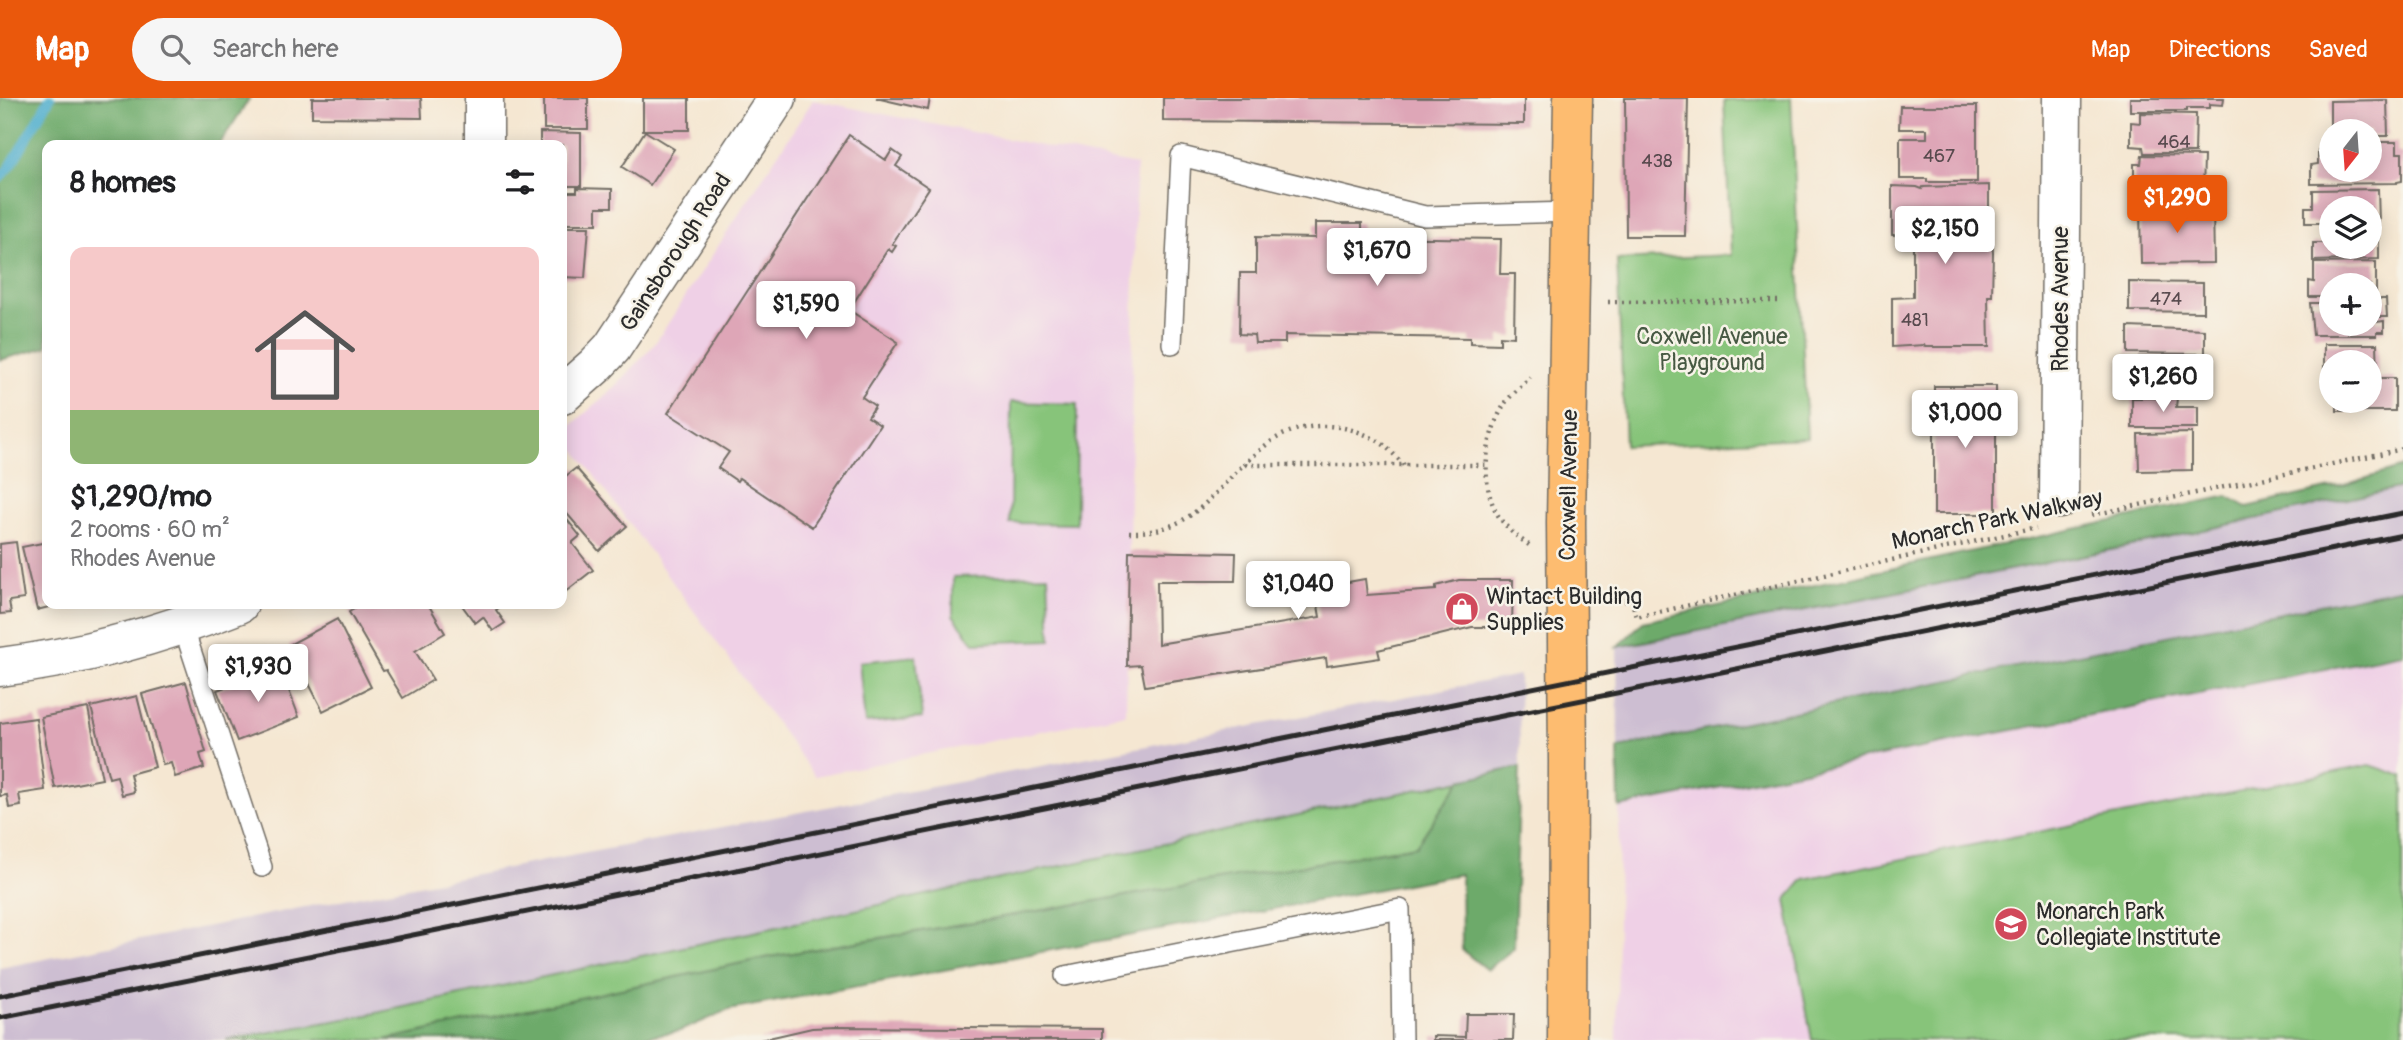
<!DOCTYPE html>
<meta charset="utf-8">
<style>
body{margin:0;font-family:Pangolin,sans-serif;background:#f6f6f6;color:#202124;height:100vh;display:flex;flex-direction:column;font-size:26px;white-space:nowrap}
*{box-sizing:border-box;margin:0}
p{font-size:23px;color:#757577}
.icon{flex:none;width:38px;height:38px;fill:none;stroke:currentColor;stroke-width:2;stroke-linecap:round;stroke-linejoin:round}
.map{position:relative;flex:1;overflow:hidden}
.sheet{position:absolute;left:42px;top:42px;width:525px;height:469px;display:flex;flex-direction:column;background:#fff;border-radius:14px;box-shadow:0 4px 18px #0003}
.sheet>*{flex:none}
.needle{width:46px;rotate:197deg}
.buttons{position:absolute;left:2319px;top:21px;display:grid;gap:14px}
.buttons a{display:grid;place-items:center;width:63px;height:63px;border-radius:50%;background:#fff;box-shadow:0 4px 18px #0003;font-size:35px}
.price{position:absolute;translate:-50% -60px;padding:0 16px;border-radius:7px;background:#fff;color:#222;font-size:23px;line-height:46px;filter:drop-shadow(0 2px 4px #0008)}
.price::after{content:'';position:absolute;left:50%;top:42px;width:21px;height:16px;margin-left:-10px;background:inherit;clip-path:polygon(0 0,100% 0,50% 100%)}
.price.current{background:#ea580c;color:#fff}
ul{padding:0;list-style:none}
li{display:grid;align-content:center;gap:14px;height:371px;padding:0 28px}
li span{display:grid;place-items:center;height:217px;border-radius:14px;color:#555}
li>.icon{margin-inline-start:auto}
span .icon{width:126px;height:126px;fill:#fffc;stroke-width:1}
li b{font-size:30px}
h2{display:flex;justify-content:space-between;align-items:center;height:84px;padding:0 28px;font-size:30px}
header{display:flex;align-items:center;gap:42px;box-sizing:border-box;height:98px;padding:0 35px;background:#ea580c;color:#fff}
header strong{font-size:33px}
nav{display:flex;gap:38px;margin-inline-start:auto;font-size:24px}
.search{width:490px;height:63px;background:#f6f6f6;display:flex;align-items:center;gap:18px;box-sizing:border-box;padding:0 24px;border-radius:38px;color:#757577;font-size:26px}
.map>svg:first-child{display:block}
</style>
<header>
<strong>Map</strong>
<div class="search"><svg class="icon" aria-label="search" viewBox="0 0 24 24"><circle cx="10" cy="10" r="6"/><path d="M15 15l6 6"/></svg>Search here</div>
<nav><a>Map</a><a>Directions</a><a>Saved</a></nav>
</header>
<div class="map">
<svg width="2403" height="942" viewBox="0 0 2403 942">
<rect width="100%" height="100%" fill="#f7f3e8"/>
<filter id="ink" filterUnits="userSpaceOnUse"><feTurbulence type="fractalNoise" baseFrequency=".0143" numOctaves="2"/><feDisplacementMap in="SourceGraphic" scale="14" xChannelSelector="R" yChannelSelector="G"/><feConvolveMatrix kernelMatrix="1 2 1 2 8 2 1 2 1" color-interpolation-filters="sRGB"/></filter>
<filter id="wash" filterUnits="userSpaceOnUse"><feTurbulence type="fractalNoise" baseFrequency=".00686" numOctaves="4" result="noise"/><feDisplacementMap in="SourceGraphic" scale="28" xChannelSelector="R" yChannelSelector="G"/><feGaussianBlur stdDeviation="1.57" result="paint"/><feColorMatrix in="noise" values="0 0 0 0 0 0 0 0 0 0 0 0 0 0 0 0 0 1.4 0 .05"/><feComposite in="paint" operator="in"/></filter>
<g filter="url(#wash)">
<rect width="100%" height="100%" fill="#f5e7d2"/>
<g fill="#efd0e6">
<polygon points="813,2 1136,67 1126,616 815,678 563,335 617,287 654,247"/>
<polygon points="2403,556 2403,942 1617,942 1619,709"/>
</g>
<g fill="#cdbed2">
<polygon points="2403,389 2403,490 1618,650 1617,549 2121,450"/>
<polygon points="1519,577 1520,669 367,917 226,942 0,942 0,870 345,801"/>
</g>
<g fill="#87c47a" stroke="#597852" stroke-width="2">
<polygon points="1791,0 1807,340 1625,348 1617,162 1731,157 1724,3"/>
<polygon points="1011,304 1077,306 1076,426 1010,425"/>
<polygon points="1048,477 1051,542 974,545 953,517 953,479"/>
<polygon points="916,558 922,620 865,625 859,564"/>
<polygon points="2370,667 2403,678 2403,942 1812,942 1786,802 1804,781"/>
<polygon points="1461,682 1416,748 770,859 385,942 226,942 367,917"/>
</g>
<g fill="#6daa6a" stroke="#4c6a4a" stroke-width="2">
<polygon points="0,0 250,0 219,47 47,47 47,249 0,262"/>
<polygon points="2403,369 2403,389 2121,450 1617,549 1643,524 2228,398 2247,409 2344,387"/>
<polygon points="2403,490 2403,556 1619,709 1618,650"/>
<polygon points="1520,669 1514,850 1487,872 1462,852 1461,776 729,912 680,933 624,942 385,942 770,859 1416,748 1461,682"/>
</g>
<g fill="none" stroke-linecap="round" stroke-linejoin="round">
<polyline stroke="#4eadcd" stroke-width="10" points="0,80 10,69 50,0"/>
</g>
<g id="blocks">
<g fill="#dea6b7">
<polygon points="312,0 421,0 422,20 312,19"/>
<rect x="544" y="0" width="44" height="31"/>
<rect x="643" y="0" width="46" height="32"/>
<polygon points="876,0 930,0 928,12"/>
<polygon points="1163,0 1524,0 1524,26 1163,23"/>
<polygon points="1625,0 1688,0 1685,138 1626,138"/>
<polygon points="2130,0 2224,0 2223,7 2210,6 2210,10 2187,10 2187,13 2130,13"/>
<polygon points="2387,2 2388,38 2370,38 2370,33 2330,33 2330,3"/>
<polygon points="1900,8 1977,8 1977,84 1927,84 1927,81 1900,81 1900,40 1927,40 1927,31 1899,31"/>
<polygon points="2140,15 2196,16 2195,55 2144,55 2143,49 2131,48 2131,24 2140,25"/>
<polygon points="645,33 674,51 650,87 622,69"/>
<polygon points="540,34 581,35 581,88 562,88 562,47 540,47"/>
<polygon points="849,37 886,62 892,52 902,59 896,68 929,90 892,146 896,148 892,154 888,151 849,212 898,244 862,299 875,308 868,319 880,327 812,429 739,380 737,383 718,370 729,354 668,315"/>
<polygon points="2328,44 2331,44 2331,72 2370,72 2370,44 2397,44 2397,55 2402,55 2402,83 2397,84 2397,85 2311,86 2311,67 2318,66 2318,52 2328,52"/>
<polygon points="2142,57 2204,58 2203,95 2134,94 2134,66 2141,66"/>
<polygon points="1989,87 1989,128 1983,128 1983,132 1988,132 1988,137 1992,137 1993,155 1992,198 1988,198 1989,249 1925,249 1924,247 1892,249 1892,200 1913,199 1913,137 1892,137 1892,88 1917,89 1922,91 1923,89"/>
<polygon points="577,90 612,91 612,109 597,109 597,126 562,126 562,94 577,94"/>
<polygon points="2378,91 2379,125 2370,125 2370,110 2331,110 2331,125 2305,125 2305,109 2313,109 2313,92"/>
<polygon points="2213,108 2214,165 2141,166 2140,109"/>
<polygon points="1315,125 1362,125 1362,139 1501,141 1500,176 1515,176 1514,239 1500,238 1500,246 1470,245 1470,240 1285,237 1285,245 1255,245 1254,237 1239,236 1240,175 1256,175 1256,139 1315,140"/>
<polygon points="2327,127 2331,127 2331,149 2370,149 2370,128 2379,128 2379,161 2313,163 2313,145 2327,145"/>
<polygon points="562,129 589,129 585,180 562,179"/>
<polygon points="2376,164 2376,198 2370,198 2370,187 2331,187 2331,199 2309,199 2309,183 2314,184 2314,165"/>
<polygon points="2129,184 2203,185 2203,214 2129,213"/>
<polygon points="2370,201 2386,201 2387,219 2376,219 2377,224 2384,223 2384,234 2377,234 2377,237 2313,237 2310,205 2331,205 2331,226 2370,226"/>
<polygon points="2128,229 2205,232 2205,256 2128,255"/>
<polygon points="2324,246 2377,246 2378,276 2370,276 2370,264 2331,264 2331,276 2324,276"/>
<polygon points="2187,258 2187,272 2194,271 2195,296 2128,298 2126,273 2128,273 2128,266 2139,265 2139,259"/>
<polygon points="2370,280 2395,280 2395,313 2337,313 2337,303 2370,303"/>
<rect x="1934" y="288" width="62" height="128"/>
<polygon points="2132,300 2177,300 2176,309 2198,309 2198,330 2132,330"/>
<polygon points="2192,335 2192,372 2139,373 2138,336"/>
<polygon points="576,370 627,428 599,453 562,410 562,381"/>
<polygon points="562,415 580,438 572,445 593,472 565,494 562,490"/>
<polygon points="16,444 24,501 9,503 11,515 0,516 0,446"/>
<polygon points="47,444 47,506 53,506 53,508 37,512 22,449"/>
<polygon points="1129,453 1236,455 1235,483 1157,483 1158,546 1320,519 1315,490 1365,481 1367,497 1436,492 1436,488 1459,482 1513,482 1512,529 1472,529 1378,552 1380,560 1327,568 1326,560 1145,588 1141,567 1127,568"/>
<polygon points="363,506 428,506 445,535 415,553 433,582 403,600 386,572 383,573 349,514"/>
<polygon points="461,506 504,506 496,512 505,525 493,533 483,519 475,525"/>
<polygon points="337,521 371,589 323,613 289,547"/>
<polygon points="280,569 299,619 237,643 217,592"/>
<polygon points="186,584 206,654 200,656 204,670 175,679 171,665 163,667 142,596"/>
<polygon points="137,598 155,669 130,676 134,694 122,697 117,678 109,680 91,609"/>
<polygon points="88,610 102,681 55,690 41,619"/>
<polygon points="36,620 45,692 19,696 21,708 9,710 7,697 0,698 0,625"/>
<polygon points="1466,916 1514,916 1513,942 1433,942 1433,938 1465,939"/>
<polygon points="835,929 1102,931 1102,942 760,942 812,930"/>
</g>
</g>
</g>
<g filter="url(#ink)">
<use href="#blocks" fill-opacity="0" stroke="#726d65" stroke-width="2"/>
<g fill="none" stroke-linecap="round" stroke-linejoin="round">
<g stroke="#726d65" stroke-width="22">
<g id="lane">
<polyline points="1172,246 1181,58 1425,118 1572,114"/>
<polyline points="183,528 262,769"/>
<polyline points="1065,878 1400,811 1402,942"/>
</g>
</g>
<g stroke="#726d65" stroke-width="41">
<g id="street">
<polyline points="484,47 484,0"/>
<polyline points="562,297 595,268 612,250 777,0"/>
<polyline points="2059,401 2062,0"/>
<path d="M0 569C83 559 161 537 239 506"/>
</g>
</g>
<g stroke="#726d65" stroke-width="41">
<polyline id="primary" points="1567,942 1568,663 1566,424 1573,0"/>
</g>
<g stroke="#726d65" stroke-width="4.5" stroke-dasharray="2 5" stroke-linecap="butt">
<polyline points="1608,204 1781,203"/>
<path d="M1244 367C1252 360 1260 351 1269 345 1302 321 1350 323 1384 347 1391 353 1397 360 1404 367"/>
<polyline points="2092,417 2403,351"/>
<path d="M1129 434C1186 436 1206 404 1243 367H1486"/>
<path d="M1529 447C1522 442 1514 437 1508 430 1477 399 1483 342 1504 307 1510 297 1522 288 1530 279"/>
<polyline points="1610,503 1632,503 1636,519 2036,430"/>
</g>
<use href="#lane" stroke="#fff" stroke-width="19"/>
<use href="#street" stroke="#fff" stroke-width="38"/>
<use href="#primary" stroke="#fdbc70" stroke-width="38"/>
<g stroke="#2b2b2b" stroke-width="5">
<polyline points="0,898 2403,415"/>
<polyline points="0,920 2403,437"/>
</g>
</g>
</g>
<defs>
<g id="shop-disc" transform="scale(1.75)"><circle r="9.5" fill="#d1495b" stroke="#f7f3e8"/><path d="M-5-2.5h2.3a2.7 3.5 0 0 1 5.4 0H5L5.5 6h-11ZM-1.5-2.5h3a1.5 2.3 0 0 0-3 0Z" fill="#fff"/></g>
<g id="school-disc" transform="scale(1.75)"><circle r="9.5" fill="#d1495b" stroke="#f7f3e8"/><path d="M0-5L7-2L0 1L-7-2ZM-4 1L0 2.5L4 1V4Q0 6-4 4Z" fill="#fff"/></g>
</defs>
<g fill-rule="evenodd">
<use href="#shop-disc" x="1462" y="511"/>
<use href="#school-disc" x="2011" y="826"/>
</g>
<g text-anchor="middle" stroke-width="5" stroke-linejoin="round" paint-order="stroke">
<g font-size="19" fill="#584a4e">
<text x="2174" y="50">464</text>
<text x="1939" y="64">467</text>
<text x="1657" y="69">438</text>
<text x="2166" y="207">474</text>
<text x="1915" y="228">481</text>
</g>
<g font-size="23" fill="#2b2b2b" stroke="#f7f3e8">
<text transform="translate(675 154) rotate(-57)" y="8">Gainsborough Road</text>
<text transform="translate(2060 201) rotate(-90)" y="8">Rhodes Avenue</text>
<text transform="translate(1568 387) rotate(-89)" y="8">Coxwell Avenue</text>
<text transform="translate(1997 421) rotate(-12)" y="8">Monarch Park Walkway</text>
</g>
<g font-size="23" fill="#475943" stroke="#f7f3e8">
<text x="1712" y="246">Coxwell Avenue<tspan x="1712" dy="26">Playground</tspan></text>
</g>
<g font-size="23" fill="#2b2b2b" stroke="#f7f3e8" text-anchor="start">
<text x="1486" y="506">Wintact Building<tspan x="1486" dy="26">Supplies</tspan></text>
<text x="2036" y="821">Monarch Park<tspan x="2036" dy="26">Collegiate Institute</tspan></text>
</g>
</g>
</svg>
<div class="buttons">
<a><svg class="needle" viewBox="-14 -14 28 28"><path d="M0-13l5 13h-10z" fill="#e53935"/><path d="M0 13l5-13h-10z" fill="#757577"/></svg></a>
<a><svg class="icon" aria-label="layers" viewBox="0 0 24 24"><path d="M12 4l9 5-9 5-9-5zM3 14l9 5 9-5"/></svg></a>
<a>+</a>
<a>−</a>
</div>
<b class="price current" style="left:2177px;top:137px">$1,290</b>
<b class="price" style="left:1945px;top:168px">$2,150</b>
<b class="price" style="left:1377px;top:190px">$1,670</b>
<b class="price" style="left:806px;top:243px">$1,590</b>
<b class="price" style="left:2163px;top:316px">$1,260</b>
<b class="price" style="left:1965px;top:352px">$1,000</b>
<b class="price" style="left:1298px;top:523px">$1,040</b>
<b class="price" style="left:258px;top:606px">$1,930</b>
<section class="sheet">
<h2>8 homes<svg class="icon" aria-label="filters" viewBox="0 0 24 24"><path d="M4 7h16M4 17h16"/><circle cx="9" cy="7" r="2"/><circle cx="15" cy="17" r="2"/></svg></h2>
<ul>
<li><span style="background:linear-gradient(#f6c9c9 75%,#8fb573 0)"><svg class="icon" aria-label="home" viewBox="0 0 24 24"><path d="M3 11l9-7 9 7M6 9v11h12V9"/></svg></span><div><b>$1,290/mo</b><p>2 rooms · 60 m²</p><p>Rhodes Avenue</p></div></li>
</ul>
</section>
</div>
